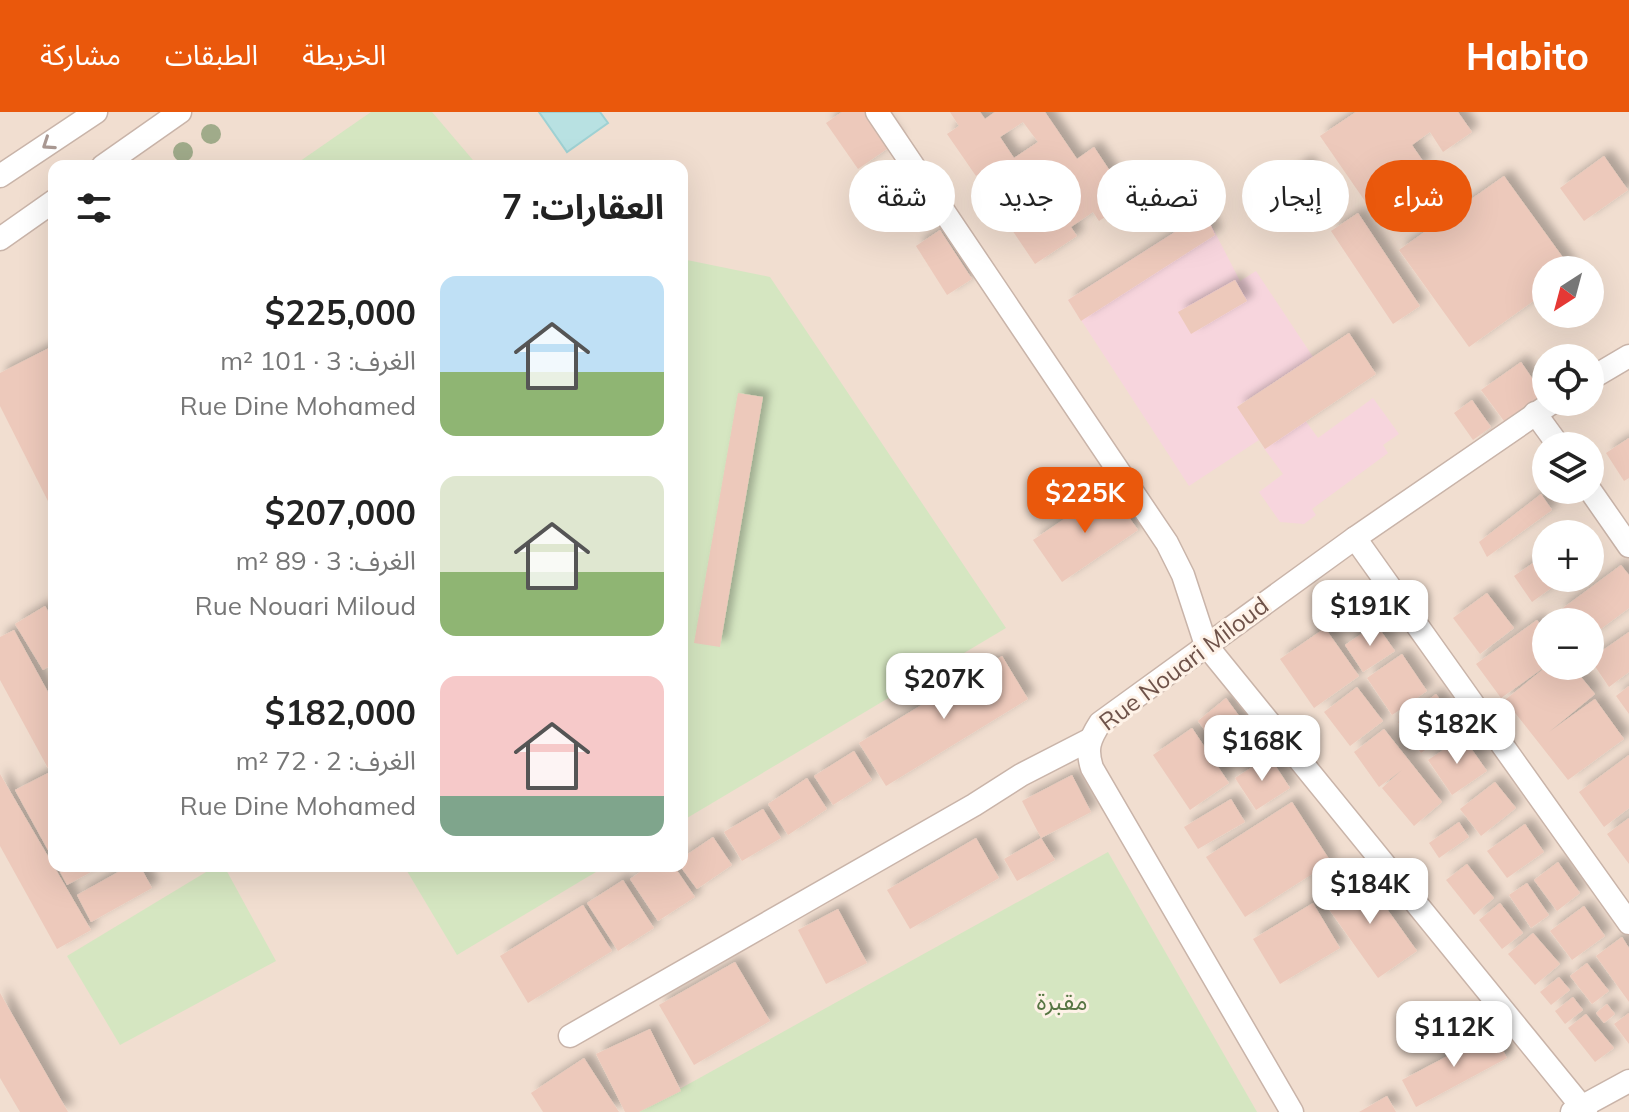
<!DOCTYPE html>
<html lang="ar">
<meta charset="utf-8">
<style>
body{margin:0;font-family:Mulish,"Noto Sans Arabic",sans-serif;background:#f6f6f6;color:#222;direction:rtl;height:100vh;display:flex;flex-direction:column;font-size:30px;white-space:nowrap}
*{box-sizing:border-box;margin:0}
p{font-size:26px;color:#767676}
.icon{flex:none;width:44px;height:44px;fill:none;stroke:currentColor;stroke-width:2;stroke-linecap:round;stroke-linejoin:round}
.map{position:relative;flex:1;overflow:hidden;direction:ltr}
.panel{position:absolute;left:48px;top:48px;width:640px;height:712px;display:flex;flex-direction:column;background:#fff;border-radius:16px;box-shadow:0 8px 32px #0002;direction:rtl}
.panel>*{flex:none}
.hud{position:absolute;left:712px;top:48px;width:760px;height:72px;direction:rtl;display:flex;gap:16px}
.needle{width:52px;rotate:216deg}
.fabs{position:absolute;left:1532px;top:144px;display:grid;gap:16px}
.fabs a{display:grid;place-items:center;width:72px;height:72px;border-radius:50%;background:#fff;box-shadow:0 8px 32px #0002;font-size:40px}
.price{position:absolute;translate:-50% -68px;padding:0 18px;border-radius:16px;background:#fff;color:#222;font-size:26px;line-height:52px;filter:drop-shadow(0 2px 4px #0008)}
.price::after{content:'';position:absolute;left:50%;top:48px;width:24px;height:18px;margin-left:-12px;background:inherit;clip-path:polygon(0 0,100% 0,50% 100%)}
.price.current{background:#ea580c;color:#fff}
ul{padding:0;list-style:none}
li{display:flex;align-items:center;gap:24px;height:200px;padding:0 24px}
li span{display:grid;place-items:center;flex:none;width:224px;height:160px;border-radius:16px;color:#555}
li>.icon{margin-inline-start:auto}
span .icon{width:96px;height:96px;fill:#fffc;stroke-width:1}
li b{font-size:34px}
h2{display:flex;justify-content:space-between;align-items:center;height:96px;padding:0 24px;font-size:34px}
.chip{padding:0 28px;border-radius:36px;background:#fff;box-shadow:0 8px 32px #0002;font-size:28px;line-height:72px}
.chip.current{background:#ea580c;color:#fff}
header{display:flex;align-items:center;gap:48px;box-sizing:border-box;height:112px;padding:0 40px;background:#ea580c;color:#fff}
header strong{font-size:38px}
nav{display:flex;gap:44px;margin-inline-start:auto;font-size:28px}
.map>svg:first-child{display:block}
</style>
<header>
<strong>Habito</strong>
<nav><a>الخريطة</a><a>الطبقات</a><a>مشاركة</a></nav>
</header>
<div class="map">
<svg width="1629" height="1000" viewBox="0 0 1629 1000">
<defs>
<filter id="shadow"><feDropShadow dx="7" dy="-7" stdDeviation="4" flood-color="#0004"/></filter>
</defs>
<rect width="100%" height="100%" fill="#faede1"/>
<path fill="#f1ded0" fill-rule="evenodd" d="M0 0H1629V1000H0ZM54 54H682V754H54ZM1546 158H1590V202H1546ZM1546 246H1590V290H1546ZM1546 334H1590V378H1546ZM1546 422H1590V466H1546ZM1546 510H1590V554H1546Z"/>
<g fill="#f7d5dd">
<polygon points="1205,101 1240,169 1256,159 1313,245 1238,294 1259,328 1189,374 1068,188"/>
<polygon points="1373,286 1399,322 1383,333 1388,341 1312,397 1316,403 1304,412 1280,410 1259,380 1283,362 1263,335 1305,308 1318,326"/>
</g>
<g fill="#d5e6c1">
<polygon points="371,0 432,0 478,54 293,54"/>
<polygon points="682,147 770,165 1006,516 682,709"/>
<polygon points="1108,740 1257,1000 638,1000"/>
<polygon points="216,754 224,754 276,849 120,933 67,844"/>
<polygon points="404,754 606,754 457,843"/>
</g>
<polygon fill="#b8e1e2" stroke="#9fd1d3" stroke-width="2" points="539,0 600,0 608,11 567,40"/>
<g fill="#edc9bb" fill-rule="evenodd" filter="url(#shadow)">
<polygon points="842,0 875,0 897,30 858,57 826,11"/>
<path d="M950 0H980L985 7 995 0H1045L1077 47 1094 35 1130 89 1099 109 1093 100 1071 115 1077 124 1035 152 1000 100 1009 95 984 58 976 64 947 22 959 14ZM1023 10 1038 30 1014 46 1000 25Z"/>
<polygon points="1356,0 1458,0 1472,20 1443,40 1430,20 1412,33 1425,52 1367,92 1320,24"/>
<polygon points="1604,44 1628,78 1584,109 1560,76"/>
<polygon points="1306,50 1330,84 1293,110 1269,77"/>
<polygon points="1504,64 1572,158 1546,158 1546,180 1469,235 1399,138"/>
<polygon points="915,85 923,97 909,105 902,93"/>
<polygon points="1205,101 1215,123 1081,209 1068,188"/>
<polygon points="1358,101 1420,194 1393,212 1331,119"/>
<polygon points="940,118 972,167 947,183 916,134"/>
<polygon points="1235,168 1247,189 1191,222 1178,200"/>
<polygon points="1349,221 1376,262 1265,337 1237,295"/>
<polygon points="53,234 54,236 54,401 0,294 0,261"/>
<polygon points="1521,250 1543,282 1504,309 1481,278"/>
<polygon points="738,281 763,285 720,535 694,531"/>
<polygon points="1472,288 1491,315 1473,328 1454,301"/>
<polygon points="1629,326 1629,366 1624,369 1606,341"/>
<polygon points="1109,377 1138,418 1062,470 1033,428"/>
<polygon points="1541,382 1552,398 1487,445 1479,430"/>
<polygon points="1546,442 1546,466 1565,466 1532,490 1514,464"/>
<polygon points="1621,453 1629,463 1629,496 1590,525 1590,510 1567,510 1559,499"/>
<polygon points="1487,481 1514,516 1480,542 1453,506"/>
<polygon points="45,494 54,509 54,551 43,558 15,512"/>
<polygon points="1537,508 1546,520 1546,554 1501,586 1476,552"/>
<polygon points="1376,512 1395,539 1363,560 1345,533"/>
<polygon points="1325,516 1359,564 1314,596 1280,547"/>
<polygon points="14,518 54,591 54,655 49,658 0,568 0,525"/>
<polygon points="1629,520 1629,560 1609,575 1590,547"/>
<polygon points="1402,542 1427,579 1392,603 1367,566"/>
<polygon points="1002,544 1028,587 886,674 859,631"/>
<polygon points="1547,554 1572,554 1595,582 1549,620 1595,587 1624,627 1568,668 1505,588"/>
<polygon points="1629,574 1629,602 1616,584"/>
<polygon points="1357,575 1383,609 1350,634 1324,600"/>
<polygon points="1436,582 1459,613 1421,641 1398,610"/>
<polygon points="1226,586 1259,631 1229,653 1198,609"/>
<polygon points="1192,616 1229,671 1190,698 1153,643"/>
<polygon points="1384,617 1442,690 1414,714 1382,676 1402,658 1379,675 1354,640"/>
<polygon points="1463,625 1487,659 1452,683 1428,648"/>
<polygon points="854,639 872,668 833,693 814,664"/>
<polygon points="1629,643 1629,696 1604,715 1579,680"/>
<polygon points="1269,644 1290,676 1256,698 1235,666"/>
<polygon points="54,658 54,749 15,678"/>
<polygon points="0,662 91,818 57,837 0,734"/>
<polygon points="1072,663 1091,700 1041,726 1055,748 1017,769 1004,747 1041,726 1022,689"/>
<polygon points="807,666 827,697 788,723 768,692"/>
<polygon points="1495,670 1516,696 1481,724 1460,697"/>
<polygon points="1231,687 1245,710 1198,737 1184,715"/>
<polygon points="1292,690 1331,750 1245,805 1206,745"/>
<polygon points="763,697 781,726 742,749 724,720"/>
<polygon points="1629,706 1629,752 1607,722"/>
<polygon points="1459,710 1469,725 1439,746 1429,731"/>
<polygon points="1525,712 1544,740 1507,766 1487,739"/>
<polygon points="713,725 732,753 697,777 680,754 682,746"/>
<polygon points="976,726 999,766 910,817 887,778"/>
<polygon points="1558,750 1580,781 1557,799 1534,768"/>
<polygon points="1467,752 1494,786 1474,803 1446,768"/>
<polygon points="57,754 102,754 67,773"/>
<polygon points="129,754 140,754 152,776 91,810 77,783"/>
<polygon points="649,754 674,754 695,785 658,809 630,767"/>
<polygon points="1362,762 1417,839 1378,866 1323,789"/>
<polygon points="623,768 654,816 618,839 587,791"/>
<polygon points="1527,771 1549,803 1531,816 1509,783"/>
<polygon points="1313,791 1340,836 1280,872 1253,827"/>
<polygon points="1500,791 1523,821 1502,837 1479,808"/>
<polygon points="583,793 612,839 528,891 500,844"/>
<polygon points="1584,794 1605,824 1572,848 1550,819"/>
<polygon points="838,797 867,851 826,872 798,818"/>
<polygon points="1533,821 1560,852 1535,873 1508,842"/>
<polygon points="1622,825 1629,836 1629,890 1596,844"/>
<polygon points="735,850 770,909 694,953 659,893"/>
<polygon points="1587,851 1609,879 1592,892 1570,864"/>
<polygon points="1559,865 1570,878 1551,893 1540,880"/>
<polygon points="0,881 68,1000 20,1000 0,966"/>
<polygon points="1573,885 1583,898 1565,912 1555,899"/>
<polygon points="1607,892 1615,902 1604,911 1596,901"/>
<polygon points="1629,901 1629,932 1614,912"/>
<polygon points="1586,902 1614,936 1595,950 1568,916"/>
<polygon points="650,917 681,979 639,1000 625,1000 596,942"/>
<polygon points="1493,920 1507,946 1416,995 1402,968"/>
<polygon points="584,946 619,1000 543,1000 531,981"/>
<polygon points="1387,984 1396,1000 1359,1000"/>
</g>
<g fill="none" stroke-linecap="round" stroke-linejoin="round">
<g stroke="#c9b4a9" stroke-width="25">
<g id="street">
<polyline points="877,0 1167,431 1183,463 1206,533 1586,1000"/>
<polyline points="103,54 180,0"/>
<polyline points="0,64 96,0"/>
<polyline points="0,127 54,89"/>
<polyline points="1590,267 1629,244"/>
<polyline points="1535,301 1559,334"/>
<polyline points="1590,378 1629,434"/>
<polyline points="1355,426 1629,811"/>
<polyline points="570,924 974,693 1021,663 1089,628"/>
<path d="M1292 1000 1092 656C1086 637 1089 628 1100 611L1355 426 1553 290"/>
<polyline points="1572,1000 1629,969"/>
</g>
</g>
<use href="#street" stroke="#fff" stroke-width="22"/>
</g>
<g fill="#a0ab8a">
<circle cx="211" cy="22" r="10"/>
<circle cx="183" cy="40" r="10"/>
</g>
<defs><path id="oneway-chevron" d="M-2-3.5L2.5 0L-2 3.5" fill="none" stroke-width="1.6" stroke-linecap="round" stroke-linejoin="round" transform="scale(2)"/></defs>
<use stroke="#a99892" href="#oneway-chevron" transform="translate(48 32) rotate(146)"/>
<g text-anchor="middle" stroke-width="6" stroke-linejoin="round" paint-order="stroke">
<g font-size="24" fill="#6f534a" stroke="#fef2e7">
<text transform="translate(1184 552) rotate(-37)" y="8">Rue Nouari Miloud</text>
</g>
<g font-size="24" fill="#577543" stroke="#fef2e7">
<text x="1062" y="898">مقبرة</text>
</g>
</g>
</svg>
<div class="fabs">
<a><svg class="needle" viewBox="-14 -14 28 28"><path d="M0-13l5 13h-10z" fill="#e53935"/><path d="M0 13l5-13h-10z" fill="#767676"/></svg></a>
<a><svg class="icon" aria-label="locate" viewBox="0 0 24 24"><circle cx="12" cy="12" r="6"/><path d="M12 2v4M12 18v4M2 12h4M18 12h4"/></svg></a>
<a><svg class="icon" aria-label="layers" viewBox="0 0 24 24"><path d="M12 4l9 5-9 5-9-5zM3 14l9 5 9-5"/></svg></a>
<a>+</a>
<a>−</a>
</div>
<b class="price current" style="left:1085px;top:423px">$225K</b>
<b class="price" style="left:1370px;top:536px">$191K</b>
<b class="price" style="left:944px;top:609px">$207K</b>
<b class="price" style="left:1457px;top:654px">$182K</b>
<b class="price" style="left:1262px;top:671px">$168K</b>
<b class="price" style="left:1370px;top:814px">$184K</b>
<b class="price" style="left:1454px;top:957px">$112K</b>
<div class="hud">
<a class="chip current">شراء</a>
<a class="chip">إيجار</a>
<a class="chip">تصفية</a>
<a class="chip">جديد</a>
<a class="chip">شقة</a>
</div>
<section class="panel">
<h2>العقارات: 7<svg class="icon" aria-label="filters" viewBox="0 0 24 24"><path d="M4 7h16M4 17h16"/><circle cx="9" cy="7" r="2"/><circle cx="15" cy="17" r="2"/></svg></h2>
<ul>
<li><span style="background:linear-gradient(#bfe0f5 60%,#8fb573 0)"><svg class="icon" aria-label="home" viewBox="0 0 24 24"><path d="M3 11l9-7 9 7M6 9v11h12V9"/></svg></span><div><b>$225,000</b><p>الغرف: 3 · 101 m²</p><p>Rue Dine Mohamed</p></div></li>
<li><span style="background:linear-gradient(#dfe7d0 60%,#8fb573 0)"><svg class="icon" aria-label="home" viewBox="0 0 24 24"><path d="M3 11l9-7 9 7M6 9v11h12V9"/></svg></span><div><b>$207,000</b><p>الغرف: 3 · 89 m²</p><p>Rue Nouari Miloud</p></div></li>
<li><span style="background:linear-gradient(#f6c9c9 75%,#7fa58c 0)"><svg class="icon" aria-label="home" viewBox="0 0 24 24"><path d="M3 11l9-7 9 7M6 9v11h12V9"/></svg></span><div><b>$182,000</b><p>الغرف: 2 · 72 m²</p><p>Rue Dine Mohamed</p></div></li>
</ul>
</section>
</div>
